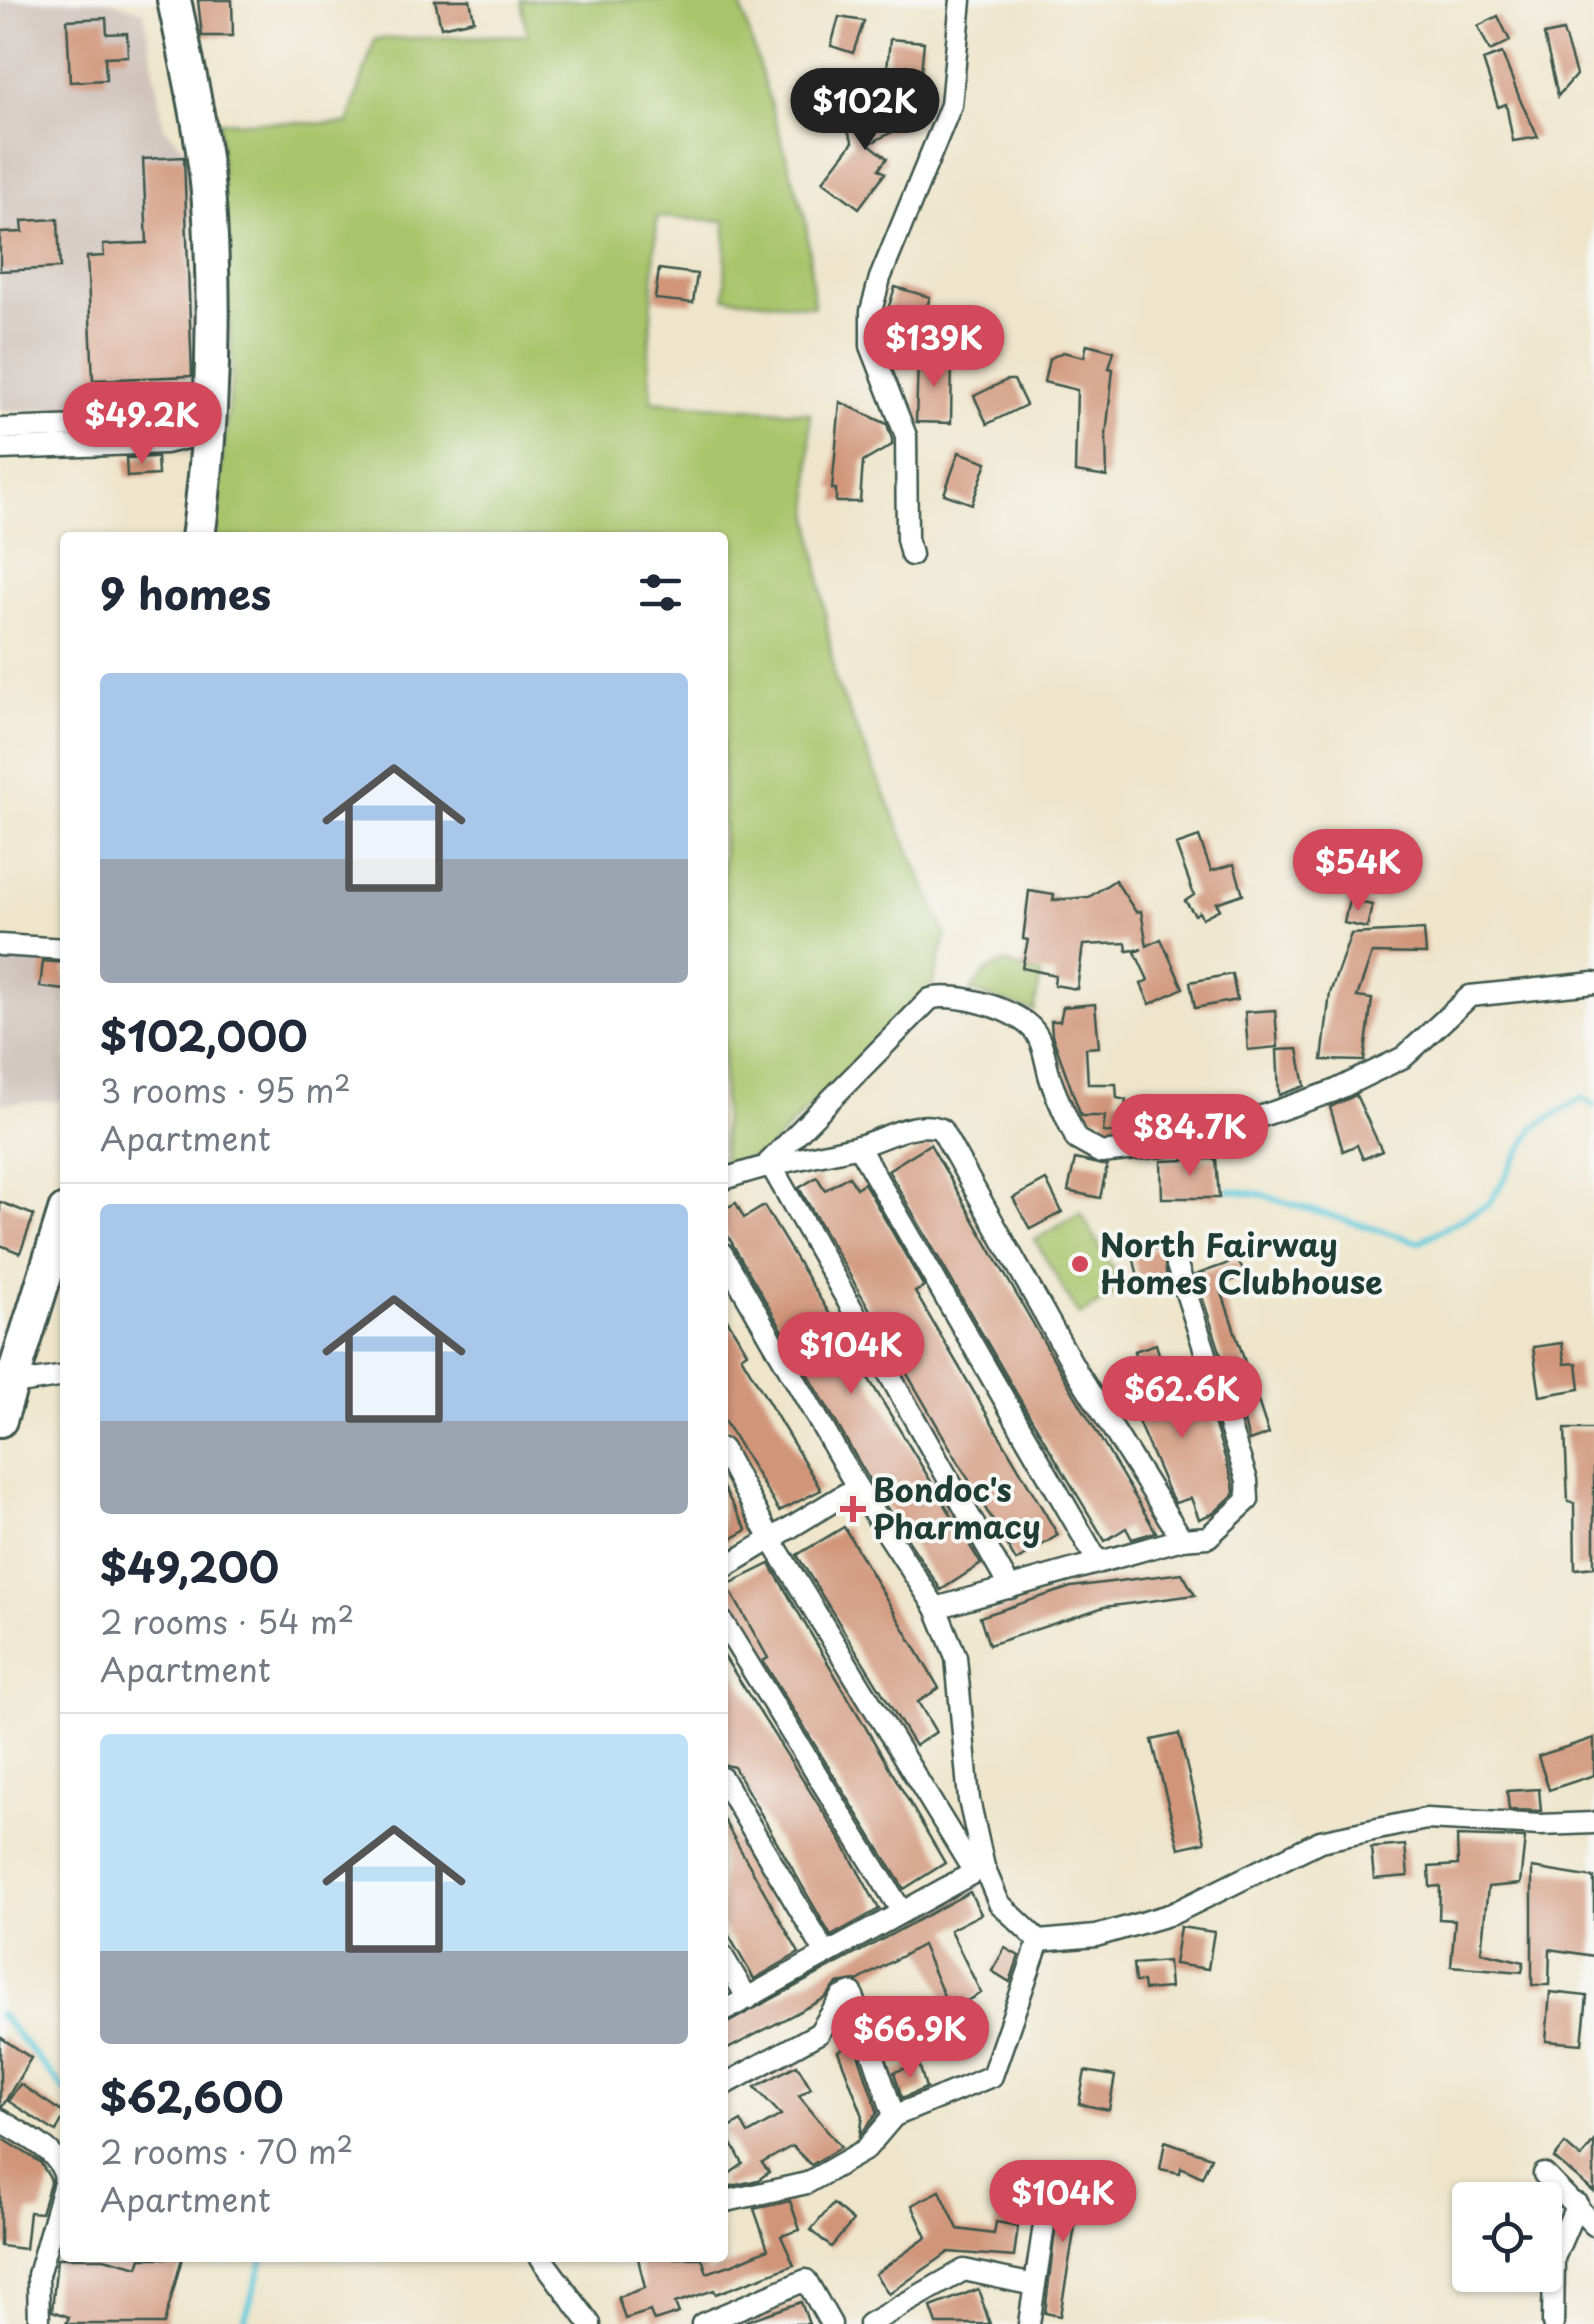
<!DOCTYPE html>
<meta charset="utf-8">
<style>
body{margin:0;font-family:"Playpen Sans",sans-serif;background:#f6f6f7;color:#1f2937;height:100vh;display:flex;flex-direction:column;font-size:38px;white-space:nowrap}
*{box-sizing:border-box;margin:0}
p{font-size:32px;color:#747a83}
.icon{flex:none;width:55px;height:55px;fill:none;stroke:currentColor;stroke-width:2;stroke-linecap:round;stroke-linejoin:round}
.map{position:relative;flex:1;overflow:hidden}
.side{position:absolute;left:60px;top:532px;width:668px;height:1730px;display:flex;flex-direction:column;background:#fff;border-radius:10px;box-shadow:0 2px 8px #0004}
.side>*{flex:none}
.fabs{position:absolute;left:1452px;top:2182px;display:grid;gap:20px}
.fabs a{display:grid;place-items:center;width:110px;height:110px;border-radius:10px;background:#fff;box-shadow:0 2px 8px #0004;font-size:50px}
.price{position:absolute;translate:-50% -85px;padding:0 22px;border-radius:35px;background:#d1495b;color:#fff;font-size:32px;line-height:65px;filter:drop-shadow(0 2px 5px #0008)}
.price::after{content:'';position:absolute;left:50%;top:60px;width:30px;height:22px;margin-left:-15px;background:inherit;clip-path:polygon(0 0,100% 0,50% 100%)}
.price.on{background:#222;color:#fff}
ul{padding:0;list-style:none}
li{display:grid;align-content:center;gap:20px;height:530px;padding:0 40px}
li+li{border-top:2px solid #e0e1e3}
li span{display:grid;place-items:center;height:310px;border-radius:10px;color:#555}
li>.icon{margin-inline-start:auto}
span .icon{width:180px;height:180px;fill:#fffc;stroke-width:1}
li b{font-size:42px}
h2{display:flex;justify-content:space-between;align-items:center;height:120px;padding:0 40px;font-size:42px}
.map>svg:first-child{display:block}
</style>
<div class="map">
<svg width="1594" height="2324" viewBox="0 0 1594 2324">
<rect width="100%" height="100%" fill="#f6f6f2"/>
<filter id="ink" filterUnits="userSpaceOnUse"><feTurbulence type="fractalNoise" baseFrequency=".01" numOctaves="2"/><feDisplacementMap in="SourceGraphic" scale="20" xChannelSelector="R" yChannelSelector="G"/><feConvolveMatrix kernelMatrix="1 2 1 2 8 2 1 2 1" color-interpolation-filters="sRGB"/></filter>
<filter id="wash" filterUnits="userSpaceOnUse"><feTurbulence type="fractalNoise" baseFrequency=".0048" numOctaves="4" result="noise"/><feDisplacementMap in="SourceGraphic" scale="40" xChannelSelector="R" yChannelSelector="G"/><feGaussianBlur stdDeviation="2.25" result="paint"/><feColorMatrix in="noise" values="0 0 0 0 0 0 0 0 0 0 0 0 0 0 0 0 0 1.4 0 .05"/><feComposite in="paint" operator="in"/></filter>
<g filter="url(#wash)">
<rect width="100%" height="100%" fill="#eee5cb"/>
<g fill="#cec1ba">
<polygon points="0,0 106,0 144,11 164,127 189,153 197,405 0,411"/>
<polygon points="0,953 65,956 65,1101 0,1103"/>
</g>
<g fill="#a9c56c" stroke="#648150" stroke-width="2.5">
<polygon points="521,0 739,0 806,221 814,306 725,297 726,221 657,217 649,352 652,401 810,413 811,517 835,680 946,934 933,984 764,1153 723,1165 722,538 214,538 232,372 219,121 348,124 375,39 527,35"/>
<polygon points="1005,963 1041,975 1034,1011 970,991 988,970"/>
<polygon points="1081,1213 1124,1289 1079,1316 1035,1240"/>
</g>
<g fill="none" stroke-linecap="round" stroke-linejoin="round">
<g stroke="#5fc9da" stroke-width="6">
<polyline points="1228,1190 1258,1194 1419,1242 1489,1204 1535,1127 1582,1098 1594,1105"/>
<polyline points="0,2014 65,2091"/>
<polyline points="243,2324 264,2258"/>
</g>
</g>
<g id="blocks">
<g fill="#d1967a">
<polygon points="198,0 232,0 233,36 202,36"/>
<polygon points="435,0 470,0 474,20 441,27"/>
<polygon points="1498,16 1510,41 1490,51 1478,26"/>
<polygon points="839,17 864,21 853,53 831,46"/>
<polygon points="106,18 107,34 127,33 128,56 105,57 106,80 70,82 67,20"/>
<polygon points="1563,31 1576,75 1558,96 1544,35"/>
<polygon points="890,39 924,42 921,72 887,69"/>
<polygon points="1502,53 1521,102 1538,137 1513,141 1506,104 1498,107 1483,60"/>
<polygon points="895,97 908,124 869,144 887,158 879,169 885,173 859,208 823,181 853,142 846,127"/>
<polygon points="184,157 192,376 93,380 87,257 104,256 103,245 147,243 143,159"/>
<polygon points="58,219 60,268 0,271 0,233 23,232 22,221"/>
<polygon points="659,269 697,274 693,303 655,299"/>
<polygon points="895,287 930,297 911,358 891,360 888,352 886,316"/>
<polygon points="1087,344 1114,351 1109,368 1113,369 1106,435 1107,477 1075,472 1077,390 1044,382 1049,359 1063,352 1084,357"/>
<polygon points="952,356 951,423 916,422 918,360"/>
<polygon points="1007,380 1014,380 1026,405 987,424 974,396"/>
<polygon points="840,402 887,424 892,439 892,445 863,462 860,502 836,502 836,489 832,489"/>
<polygon points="959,452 987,462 972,504 944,494"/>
<polygon points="157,457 158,475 127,477 126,458"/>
<polygon points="1199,837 1211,871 1234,864 1243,894 1216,903 1220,909 1202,918 1199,912 1195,915 1185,901 1194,895 1176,845"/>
<polygon points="1115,880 1136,912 1141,911 1147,946 1161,939 1183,988 1150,1004 1141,984 1148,980 1135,952 1142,949 1127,951 1126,943 1083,945 1077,989 1054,985 1055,975 1022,968 1028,940 1023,939 1029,891 1054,895 1053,900 1089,897"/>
<polygon points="1349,900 1372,905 1367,928 1344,923"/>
<polygon points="1424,930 1426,954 1372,953 1357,997 1372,999 1364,1061 1322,1060 1330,993 1351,934"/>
<polygon points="43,961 65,963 65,990 40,987"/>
<polygon points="1232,974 1237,1000 1195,1008 1190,982"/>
<polygon points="1095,1004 1099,1047 1086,1048 1088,1084 1116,1084 1117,1098 1126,1100 1122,1134 1103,1132 1105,1116 1081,1116 1052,1035 1051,1021 1060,1021 1063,1007"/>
<polygon points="1275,1010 1278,1047 1248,1050 1245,1012"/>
<polygon points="1298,1049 1305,1086 1279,1095 1277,1050"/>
<polygon points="1356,1095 1382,1151 1363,1159 1357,1145 1343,1151 1330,1107"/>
<polygon points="930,1144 1065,1379 1156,1532 1132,1539 1126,1528 1105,1541 1022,1403 888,1170"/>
<polygon points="1075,1159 1107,1166 1100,1198 1068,1191"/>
<polygon points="1216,1159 1219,1198 1162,1198 1161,1161"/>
<polygon points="849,1176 856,1188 864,1183 924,1287 915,1292 1058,1535 1016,1561 799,1188 817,1177 825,1190"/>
<polygon points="1046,1180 1062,1212 1030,1229 1013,1198"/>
<polygon points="0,1202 34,1215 20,1253 0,1245"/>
<polygon points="736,1203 744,1218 764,1206 981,1564 941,1590 874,1488 722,1226 722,1210"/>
<polygon points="1163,1246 1167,1280 1141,1289 1133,1256"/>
<polygon points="1237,1260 1245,1273 1220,1287 1269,1434 1249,1441 1230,1368 1226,1370 1195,1275"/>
<polygon points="722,1311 747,1352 741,1356 821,1490 779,1511 722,1417"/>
<polygon points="1562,1343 1565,1364 1577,1363 1580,1389 1540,1396 1533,1347"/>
<polygon points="1156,1344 1175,1407 1199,1400 1203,1415 1211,1413 1233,1483 1234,1494 1214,1513 1199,1519 1191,1498 1175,1503 1167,1489 1136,1417 1139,1416 1134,1400 1147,1396 1134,1351"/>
<polygon points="1565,1429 1594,1429 1594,1567 1575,1569 1574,1503 1568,1502"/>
<polygon points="722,1486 747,1530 722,1544"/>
<polygon points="844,1527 939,1688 918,1702 936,1732 915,1746 797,1555"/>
<polygon points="770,1564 945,1863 904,1889 763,1661 768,1658 727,1585"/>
<polygon points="1182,1573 1195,1595 1104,1607 989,1645 980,1617 1071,1587"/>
<polygon points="722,1653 841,1840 879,1909 831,1936 734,1767 722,1764"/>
<polygon points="1179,1734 1205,1842 1179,1848 1152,1740"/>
<polygon points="1594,1738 1594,1775 1549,1790 1538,1756"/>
<polygon points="1539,1789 1541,1811 1509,1810 1507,1791"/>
<polygon points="722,1817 799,1953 754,1979 722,1924"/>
<polygon points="1457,1836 1525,1838 1520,1884 1488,1887 1481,1952 1524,1962 1522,1972 1451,1966 1455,1920 1439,1919 1440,1886 1430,1887 1429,1867 1458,1865"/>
<polygon points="1405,1845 1408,1876 1374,1879 1371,1848"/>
<polygon points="1532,1868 1594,1878 1594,1956 1550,1949 1549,1985 1532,1985"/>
<polygon points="970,1892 981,1914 950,1930 981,1993 950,2010 922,1945 857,1981 837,1984 825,1998 722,2052 722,2026"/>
<polygon points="1180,1927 1214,1932 1208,1969 1174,1964"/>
<polygon points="1005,1948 1019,1956 1010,1982 992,1971"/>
<polygon points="1168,1961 1170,1988 1144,1990 1143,1982 1135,1982 1133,1964"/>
<polygon points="1550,1992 1587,1996 1582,2044 1546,2041"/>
<polygon points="941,2020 952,2049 924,2060 912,2032"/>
<polygon points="0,2037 31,2058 2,2107 0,2106"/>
<polygon points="854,2042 878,2113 860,2135 863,2116 838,2051"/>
<polygon points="919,2064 926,2088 902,2098 894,2072"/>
<polygon points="797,2065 811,2088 799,2096 841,2147 811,2165 792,2146 762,2163 769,2172 758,2180 723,2188 722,2179 743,2164 725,2131 741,2121 748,2134 781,2115 755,2087"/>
<polygon points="1085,2071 1115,2076 1109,2110 1079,2104"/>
<polygon points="20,2084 65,2114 56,2132 8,2101"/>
<polygon points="0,2137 40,2162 51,2180 41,2213 29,2212 25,2249 0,2246"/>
<polygon points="1165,2141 1211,2157 1202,2177 1181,2167 1180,2173 1160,2169"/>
<polygon points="1594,2141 1594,2192 1554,2158 1565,2144 1581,2158"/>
<polygon points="1061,2182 1082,2185 1060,2316 1045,2313"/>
<polygon points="940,2191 958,2229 994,2234 996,2222 1018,2226 1014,2257 949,2252 889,2294 875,2274 927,2237 912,2205"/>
<polygon points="790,2201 800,2230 781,2236 794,2265 716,2294 714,2290 675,2303 679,2313 654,2321 650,2311 625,2319 618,2297 645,2288 638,2258 702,2258 707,2273 733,2264 768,2249 754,2209"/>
<polygon points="833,2204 853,2221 831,2247 811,2230"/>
<polygon points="57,2258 104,2258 138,2267 141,2258 182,2258 164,2324 66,2324 69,2317 52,2311"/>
<polygon points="978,2289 990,2324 937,2324 931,2307"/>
<polygon points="801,2302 809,2324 747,2324 746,2321"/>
</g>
</g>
</g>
<g filter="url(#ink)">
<use href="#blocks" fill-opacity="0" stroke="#3e564b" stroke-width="2.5"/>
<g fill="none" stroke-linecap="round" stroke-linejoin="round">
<g stroke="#3e564b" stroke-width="25">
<g id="street">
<polyline points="0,429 165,423 205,431"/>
<polyline points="0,449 165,443 212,432"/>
<polyline points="911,555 907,539 906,436 871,346 871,311 880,278 951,105 961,0"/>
<polyline points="0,945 65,949"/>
<polyline points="858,1146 1098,1562"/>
<path d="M769 1162 930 999C956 991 1023 1010 1037 1035 1045 1048 1046 1067 1051 1081 1058 1101 1068 1120 1076 1139L1101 1153 1181 1144 1334 1091 1404 1057 1470 996 1594 983"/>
<polyline points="769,1162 1010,1588"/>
<path d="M722 1180C768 1163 812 1157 859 1146 884 1139 915 1119 941 1129L1077 1372 1182 1539"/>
<polyline points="722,1253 857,1487 936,1608 956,1657 969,1800 984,1867 999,1903 1039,1941 1096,1936 1172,1914 1320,1841 1426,1819 1540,1825 1594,1823"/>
<polyline points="13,1384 65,1376"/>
<polyline points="722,1449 772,1541 974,1872"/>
<polyline points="722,1569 857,1487"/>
<polyline points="936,1608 1182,1539 1208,1537 1248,1500 1247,1480 1177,1265"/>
<polyline points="722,1621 902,1912"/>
<polyline points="722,1778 826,1954"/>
<polyline points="722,1955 748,1999"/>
<polyline points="722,2012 982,1868"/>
<polyline points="722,2086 819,2033 842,1997 852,1993 894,2116"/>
<path d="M0 2120C23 2135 61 2150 65 2179"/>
<polyline points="1544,2174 1594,2225"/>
<polyline points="722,2202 807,2183 865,2150 894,2116 992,2076 1039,1941"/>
<polyline points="541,2258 590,2324"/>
<polyline points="39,2324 38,2275 65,2180"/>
<polyline points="702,2324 806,2280 831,2324"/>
<polyline points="869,2324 964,2270 1034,2285"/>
<polyline points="1029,2324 1046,2212"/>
<polyline points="1553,2324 1554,2258 1577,2204"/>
</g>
</g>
<g stroke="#3e564b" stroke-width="38">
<g id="primary">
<path d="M174 0C189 72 206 145 210 218 216 325 212 432 198 538"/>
<polyline points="0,1420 65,1211"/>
</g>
</g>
<use href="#street" stroke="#fff" stroke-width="20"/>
<use href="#primary" stroke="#fff" stroke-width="32"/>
</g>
</g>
<g fill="#d1495b" stroke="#f6f6f2" stroke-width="4">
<circle cx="1080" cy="1264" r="10"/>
<path d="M848 1494h10v10h10v10h-10v10h-10v-10h-10v-10h10z"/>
</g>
<g text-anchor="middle" stroke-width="8" stroke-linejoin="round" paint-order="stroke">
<g font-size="32" font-weight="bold" fill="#1f3d34" stroke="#f6f6f2" text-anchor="start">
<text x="1100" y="1257">North Fairway<tspan x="1100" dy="37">Homes Clubhouse</tspan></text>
<text x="873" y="1502">Bondoc's<tspan x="873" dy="37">Pharmacy</tspan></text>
</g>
</g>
</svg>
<div class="fabs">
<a><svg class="icon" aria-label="locate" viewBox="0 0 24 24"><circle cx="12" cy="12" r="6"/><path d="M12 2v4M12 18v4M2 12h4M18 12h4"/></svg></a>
</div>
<b class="price on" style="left:865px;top:153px">$102K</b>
<b class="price" style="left:934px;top:390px">$139K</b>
<b class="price" style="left:142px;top:467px">$49.2K</b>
<b class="price" style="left:1358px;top:914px">$54K</b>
<b class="price" style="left:1190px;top:1179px">$84.7K</b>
<b class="price" style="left:851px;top:1397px">$104K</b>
<b class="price" style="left:1182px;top:1441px">$62.6K</b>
<b class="price" style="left:910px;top:2081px">$66.9K</b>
<b class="price" style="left:1063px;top:2245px">$104K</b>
<section class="side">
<h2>9 homes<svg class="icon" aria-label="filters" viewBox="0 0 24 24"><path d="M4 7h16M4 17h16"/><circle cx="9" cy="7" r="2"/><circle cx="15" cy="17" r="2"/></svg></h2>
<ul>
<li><span style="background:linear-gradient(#a9c7e8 60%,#9aa5b1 0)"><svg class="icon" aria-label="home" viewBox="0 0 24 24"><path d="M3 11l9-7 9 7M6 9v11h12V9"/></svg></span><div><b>$102,000</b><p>3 rooms · 95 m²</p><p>Apartment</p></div></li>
<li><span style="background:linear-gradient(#a9c7e8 70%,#9aa5b1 0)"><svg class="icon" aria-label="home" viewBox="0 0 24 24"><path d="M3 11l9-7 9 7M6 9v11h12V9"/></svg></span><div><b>$49,200</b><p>2 rooms · 54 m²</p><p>Apartment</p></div></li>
<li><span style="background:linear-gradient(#bfe0f5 70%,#9aa5b1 0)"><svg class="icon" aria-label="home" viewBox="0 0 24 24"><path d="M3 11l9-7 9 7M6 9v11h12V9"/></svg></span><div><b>$62,600</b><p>2 rooms · 70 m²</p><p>Apartment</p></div></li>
</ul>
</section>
</div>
